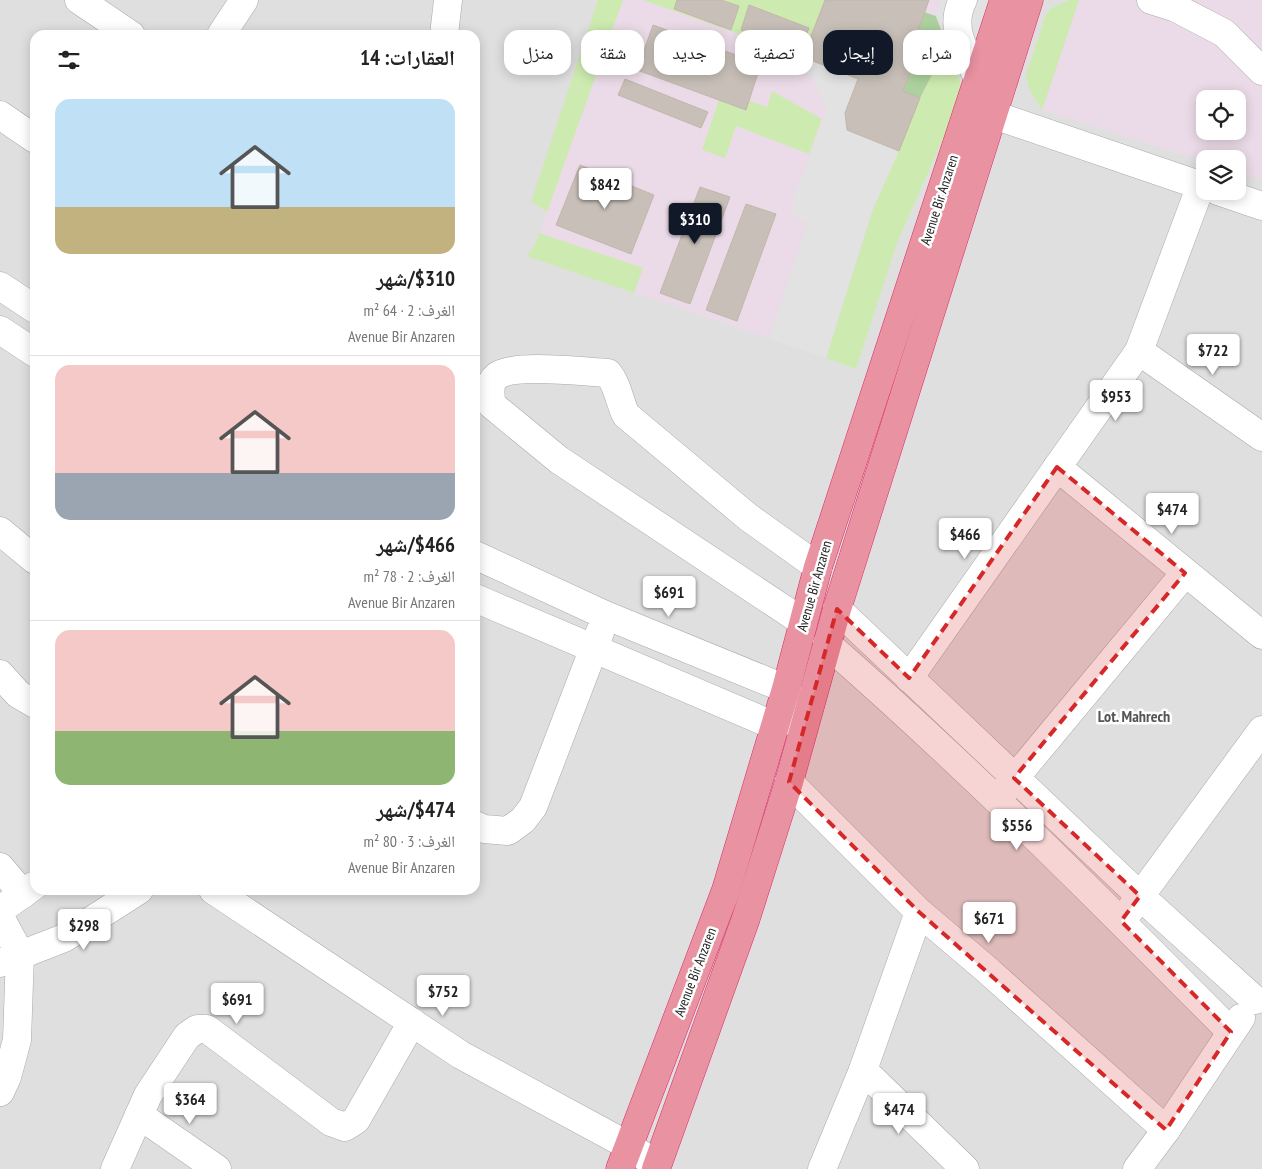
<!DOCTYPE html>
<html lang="ar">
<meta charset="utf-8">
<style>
body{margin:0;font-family:"PT Sans Narrow","Noto Naskh Arabic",sans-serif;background:#f6f6f6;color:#222;direction:rtl;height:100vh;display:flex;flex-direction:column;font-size:19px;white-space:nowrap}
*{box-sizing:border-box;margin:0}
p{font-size:16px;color:#767676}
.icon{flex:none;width:28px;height:28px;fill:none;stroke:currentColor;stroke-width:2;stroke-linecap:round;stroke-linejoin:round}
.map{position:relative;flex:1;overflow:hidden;direction:ltr}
.panel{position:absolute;left:30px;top:30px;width:450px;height:865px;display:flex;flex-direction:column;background:#fff;border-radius:15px;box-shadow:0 2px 12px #0003;direction:rtl}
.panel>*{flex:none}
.banner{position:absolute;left:495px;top:30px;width:475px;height:45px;direction:rtl;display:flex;gap:10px}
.fabs{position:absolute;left:1196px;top:90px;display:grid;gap:10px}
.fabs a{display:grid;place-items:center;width:50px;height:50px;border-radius:10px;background:#fff;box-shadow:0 2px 12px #0003;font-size:25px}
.price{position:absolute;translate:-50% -42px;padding:0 11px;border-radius:5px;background:#fff;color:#222;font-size:16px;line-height:32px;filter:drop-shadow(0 1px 2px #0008)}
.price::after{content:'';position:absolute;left:50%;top:30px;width:15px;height:11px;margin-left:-8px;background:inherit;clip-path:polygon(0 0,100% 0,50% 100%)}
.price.on{background:#111827;color:#fff}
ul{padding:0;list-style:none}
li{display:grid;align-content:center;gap:10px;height:265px;padding:0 25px}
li+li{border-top:1px solid #e0e0e0}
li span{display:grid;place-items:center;height:155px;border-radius:15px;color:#555}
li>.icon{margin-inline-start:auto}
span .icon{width:90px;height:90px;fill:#fffc;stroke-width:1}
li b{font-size:21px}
h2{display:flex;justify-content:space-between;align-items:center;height:60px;padding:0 25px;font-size:21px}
.chip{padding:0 18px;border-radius:15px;background:#fff;box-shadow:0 2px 12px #0003;font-size:18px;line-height:45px}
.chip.on{background:#111827;color:#fff}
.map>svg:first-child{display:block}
</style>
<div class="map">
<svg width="1262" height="1169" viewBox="0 0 1262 1169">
<rect width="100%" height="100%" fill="#f2efe9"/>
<path fill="#e0dfdf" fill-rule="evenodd" d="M0 0H1262V1169H0ZM35 35H475V890H35ZM1205 99H1238V131H1205ZM1205 159H1238V191H1205Z"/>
<g fill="#ebdbe8" fill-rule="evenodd">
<polygon points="598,0 941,0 936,16 947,45 920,98 873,209 826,358 526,256 534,247 547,213 531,202"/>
<path d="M1079 0H1262V180L1238 172V159H1205V162L1042 110ZM1205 99H1238V131H1205Z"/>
</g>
<g fill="#cdebb0">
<polygon points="598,0 623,0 547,212 531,202"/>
<polygon points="643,0 825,0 803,57"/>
<polygon points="1069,0 1079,0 1042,110 1029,89 1026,75 1045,17 1050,9"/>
<polygon points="947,45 964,92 898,240 856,369 826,358 873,209 920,98"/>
<polygon points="772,91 822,119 809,154 736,126 725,158 702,150 719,100 746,109 750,101 767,107"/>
<polygon points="539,233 643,268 634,293 526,256 534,247"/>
</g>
<polygon fill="#add19e" points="924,12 936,16 947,45 920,98 903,91 915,59 909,57"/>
<g fill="#e2e2e2">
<polygon points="941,0 1004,0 964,92 936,16"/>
<polygon points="803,57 858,79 845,113 847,130 899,151 873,209 860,247 826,358 769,339 808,223 792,216 793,200 827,110 812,77 797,71"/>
</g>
<g fill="#c7bfb8" stroke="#c4b6ab">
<polygon points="677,0 721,0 739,6 731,30 674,9"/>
<polygon points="825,0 929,0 909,57 915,59 903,91 920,98 899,151 847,130 845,113 858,79 803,57"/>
<polygon points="749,5 809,28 799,52 741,30"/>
<polygon points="653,25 761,64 746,110 637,70"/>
<polygon points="625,79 708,112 701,128 618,95"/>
<polygon points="580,165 654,195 631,254 556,225"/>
<polygon points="700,187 730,197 690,304 660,293"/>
<polygon points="746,204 776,214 737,321 706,310"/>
</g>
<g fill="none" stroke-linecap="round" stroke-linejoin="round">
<g stroke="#a9a9a9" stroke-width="29">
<g id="minor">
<polyline points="79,0 131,35"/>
<path d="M963 0C948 28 966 54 979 79"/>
<polyline points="1151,0 1176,8 1224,33 1262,71"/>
<polyline points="221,35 244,0"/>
<polyline points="444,35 448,0"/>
<polyline points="991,114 1205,187"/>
<polyline points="0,115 35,139"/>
<polyline points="1218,191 1262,206"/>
<polyline points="0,286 35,309"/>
<polyline points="0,330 35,353"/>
<polyline points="1139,351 1262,437"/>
<polyline points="1057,467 1262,635"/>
<polyline points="0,531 35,560"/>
<polyline points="475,555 605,615 786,689 798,709"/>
<polyline points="475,598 775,726 794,714"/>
<polyline points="837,609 1140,896 1255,1000"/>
<path d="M803 622 559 460 492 405C490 395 488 383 497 376 514 363 585 372 608 373 618 385 619 401 626 415L748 517 818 567"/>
<path d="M827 644C968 767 1100 900 1231 1032"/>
<polyline points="0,674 18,694 35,704"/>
<polyline points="909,678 1139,351 1201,185"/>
<polyline points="789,782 919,912 985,968 1166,1130"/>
<polyline points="1004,791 1185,573"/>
<polyline points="475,825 484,829 508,831 523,820 533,807 600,632"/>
<polyline points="0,867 23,894"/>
<polyline points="213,890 461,1055 629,1146 657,1165"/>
<polyline points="0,910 35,885"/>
<polyline points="1130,910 1262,730"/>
<polyline points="0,917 20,954 17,1040 7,1077 0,1092"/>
<polyline points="0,963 64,938 139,890"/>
<polyline points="863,1070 965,1169"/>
<polyline points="139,1115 217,1169"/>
<polyline points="115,1169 148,1095 187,1036 197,1029 207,1029 331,1122 345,1127 356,1120 412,1022"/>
<polyline points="822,1169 863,1070 919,912"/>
<polyline points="1137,1169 1166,1130 1241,1018"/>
</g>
</g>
<g stroke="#dc2a67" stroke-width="29">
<g id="highway">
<polyline points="620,1169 726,890 786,689 818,567 1004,0"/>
<polyline points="656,1169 746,918 789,782 837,609 1029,0"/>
</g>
</g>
<use href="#minor" stroke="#fff" stroke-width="28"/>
<use href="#highway" stroke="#e892a2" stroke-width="28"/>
</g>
<path fill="#d62828" fill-opacity="0.2" stroke="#d62828" stroke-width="4" stroke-dasharray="10 6" stroke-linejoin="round" d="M1057 467 1185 573 1014 778 1140 896 1121 921 1231 1032 1166 1130 919 912 789 782 837 609 909 678Z"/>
<g text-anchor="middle" stroke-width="5" stroke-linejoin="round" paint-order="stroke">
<g font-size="14" fill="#222" stroke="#fff">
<text transform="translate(939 200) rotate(-72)" y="5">Avenue Bir Anzaren</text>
<text transform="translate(814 586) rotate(-74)" y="5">Avenue Bir Anzaren</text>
<text transform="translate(695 972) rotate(-69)" y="5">Avenue Bir Anzaren</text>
</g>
<g font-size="16" font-weight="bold" fill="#555" stroke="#fff">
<text x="1134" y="722">Lot. Mahrech</text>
</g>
</g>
</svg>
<div class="fabs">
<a><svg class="icon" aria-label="locate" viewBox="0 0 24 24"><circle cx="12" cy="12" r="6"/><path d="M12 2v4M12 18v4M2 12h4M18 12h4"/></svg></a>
<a><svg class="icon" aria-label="layers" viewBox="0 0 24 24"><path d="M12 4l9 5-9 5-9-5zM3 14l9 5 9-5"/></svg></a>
</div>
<b class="price" style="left:605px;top:210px">$842</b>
<b class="price on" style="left:695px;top:245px">$310</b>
<b class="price" style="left:1213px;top:376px">$722</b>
<b class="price" style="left:1116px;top:422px">$953</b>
<b class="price" style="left:1172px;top:535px">$474</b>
<b class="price" style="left:965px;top:560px">$466</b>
<b class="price" style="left:669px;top:618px">$691</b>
<b class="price" style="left:1017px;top:851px">$556</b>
<b class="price" style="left:989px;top:944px">$671</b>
<b class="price" style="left:84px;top:951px">$298</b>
<b class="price" style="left:443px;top:1017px">$752</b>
<b class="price" style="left:237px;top:1025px">$691</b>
<b class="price" style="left:190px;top:1125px">$364</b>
<b class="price" style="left:899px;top:1135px">$474</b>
<div class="banner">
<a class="chip">شراء</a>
<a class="chip on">إيجار</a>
<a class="chip">تصفية</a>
<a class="chip">جديد</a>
<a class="chip">شقة</a>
<a class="chip">منزل</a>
</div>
<section class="panel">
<h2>العقارات: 14<svg class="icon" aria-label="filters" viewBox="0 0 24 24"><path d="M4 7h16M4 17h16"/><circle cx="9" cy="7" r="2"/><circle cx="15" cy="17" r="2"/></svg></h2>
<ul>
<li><span style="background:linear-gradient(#bfe0f5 70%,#c2b280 0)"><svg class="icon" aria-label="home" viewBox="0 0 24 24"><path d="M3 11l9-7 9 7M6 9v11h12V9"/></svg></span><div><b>$310/شهر</b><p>الغرف: 2 · 64 m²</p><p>Avenue Bir Anzaren</p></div></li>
<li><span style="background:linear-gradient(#f6c9c9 70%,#9aa5b1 0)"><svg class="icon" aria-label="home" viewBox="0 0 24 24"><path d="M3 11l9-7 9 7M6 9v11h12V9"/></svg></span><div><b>$466/شهر</b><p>الغرف: 2 · 78 m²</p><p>Avenue Bir Anzaren</p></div></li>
<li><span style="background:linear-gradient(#f6c9c9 65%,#8fb573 0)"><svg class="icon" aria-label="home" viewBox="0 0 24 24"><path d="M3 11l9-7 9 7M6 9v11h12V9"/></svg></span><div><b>$474/شهر</b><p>الغرف: 3 · 80 m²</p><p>Avenue Bir Anzaren</p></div></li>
</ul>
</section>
</div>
